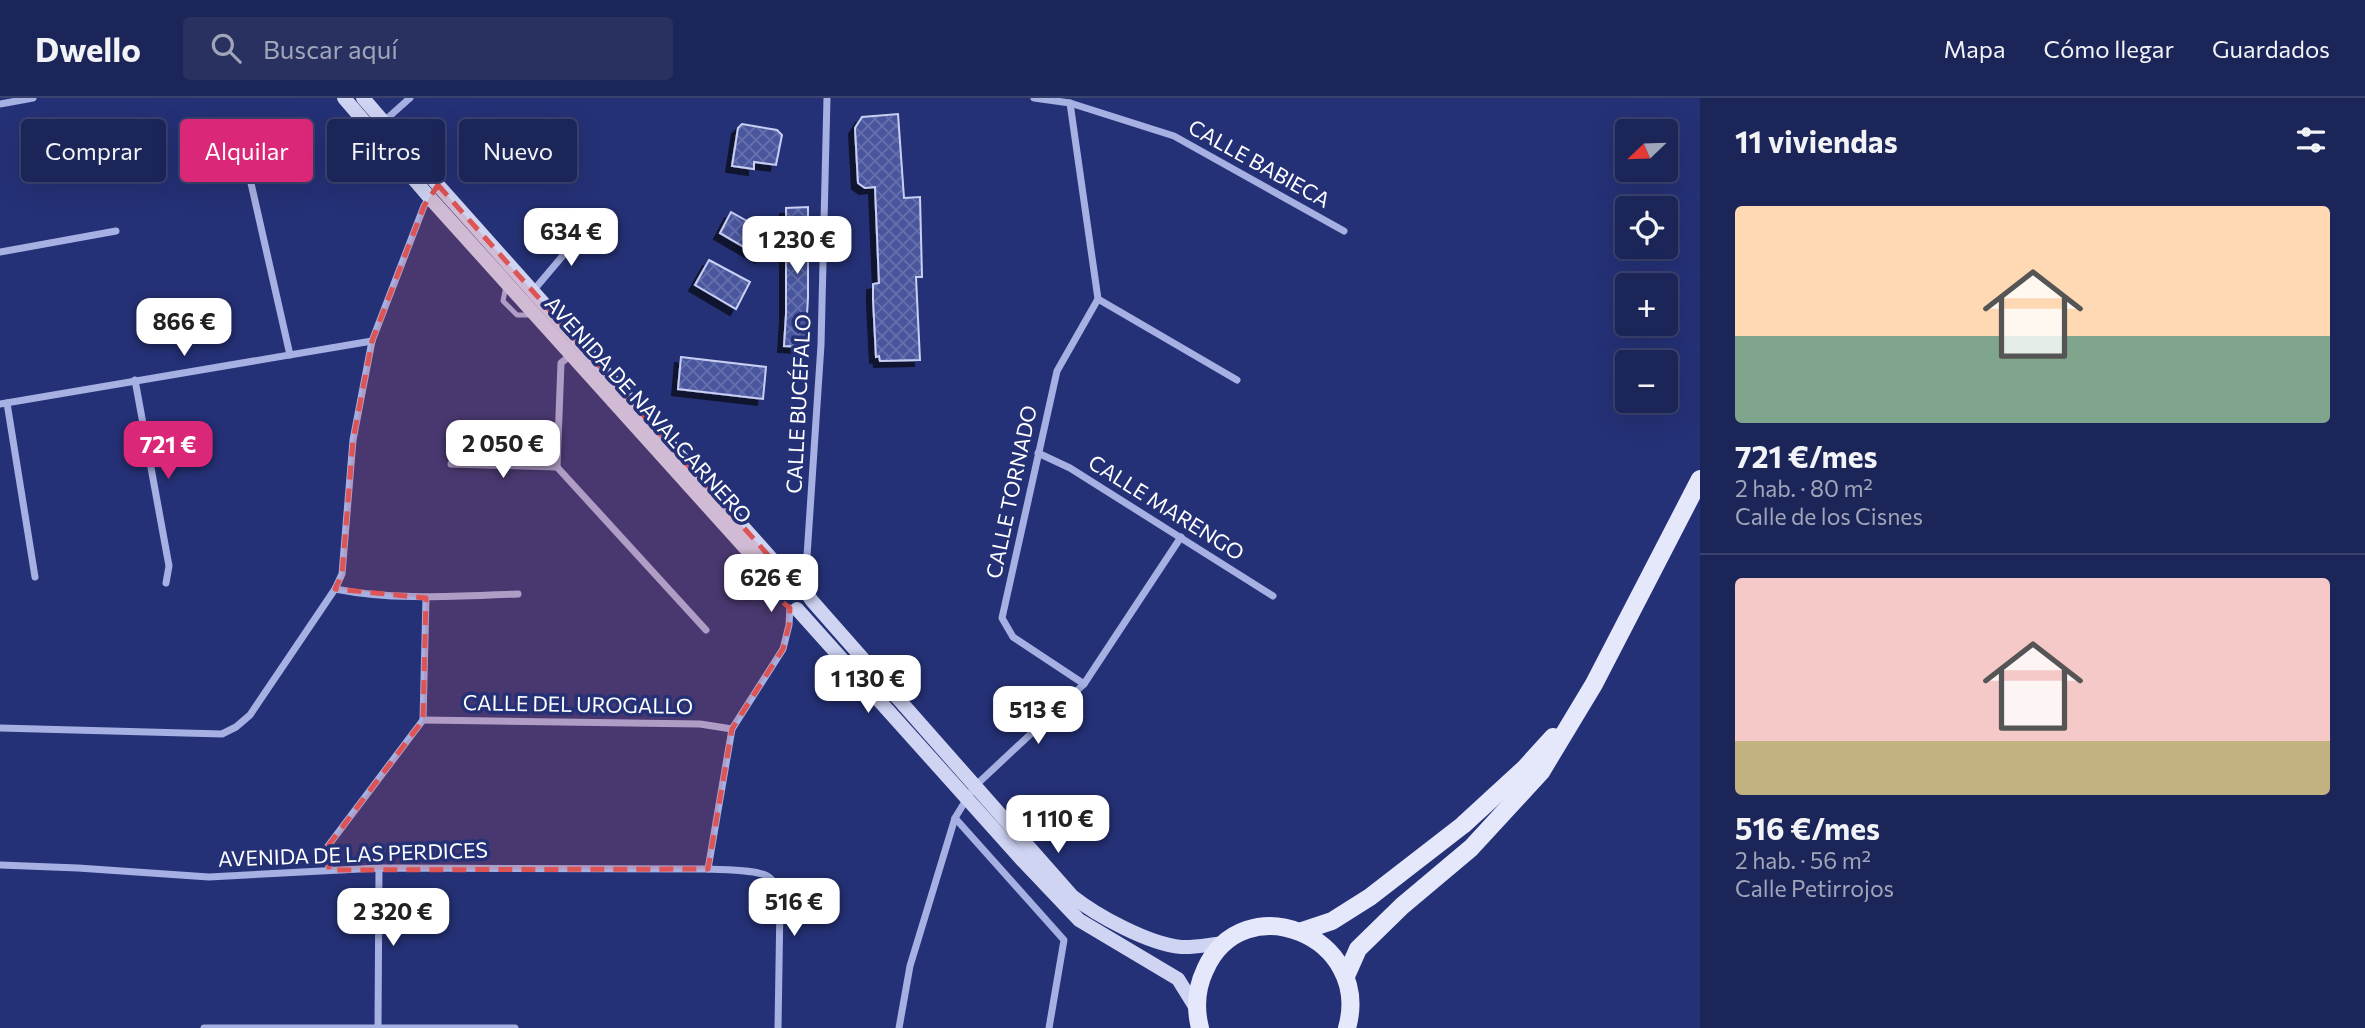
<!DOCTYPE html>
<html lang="es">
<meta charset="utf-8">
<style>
body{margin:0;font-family:Commissioner,sans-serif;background:#293161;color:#f1f3f6;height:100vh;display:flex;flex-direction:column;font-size:26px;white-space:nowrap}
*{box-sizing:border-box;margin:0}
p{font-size:23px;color:#a0a5ba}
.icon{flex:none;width:38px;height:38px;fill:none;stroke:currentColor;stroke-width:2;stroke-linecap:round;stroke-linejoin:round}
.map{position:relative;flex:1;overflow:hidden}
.side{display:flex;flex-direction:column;background:#1c2558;width:665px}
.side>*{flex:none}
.top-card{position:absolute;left:21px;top:21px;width:665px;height:63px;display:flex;gap:14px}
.needle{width:46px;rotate:247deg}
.fabs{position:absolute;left:1615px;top:21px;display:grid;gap:14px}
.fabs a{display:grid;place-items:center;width:63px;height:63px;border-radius:7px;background:#1c2558;box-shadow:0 7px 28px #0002,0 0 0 2px #3a426e;font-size:35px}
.price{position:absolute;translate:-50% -60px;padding:0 16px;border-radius:14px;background:#fff;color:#222;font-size:23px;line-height:46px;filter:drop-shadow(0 2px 4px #0008)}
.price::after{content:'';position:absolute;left:50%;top:42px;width:21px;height:16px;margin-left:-10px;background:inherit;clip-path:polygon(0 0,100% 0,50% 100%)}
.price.active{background:#db2777;color:#fff}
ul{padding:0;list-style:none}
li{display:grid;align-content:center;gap:14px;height:371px;padding:0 35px}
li+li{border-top:2px solid #3a426e}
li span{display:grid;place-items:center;height:217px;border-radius:7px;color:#555}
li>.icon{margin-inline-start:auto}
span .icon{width:126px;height:126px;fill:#fffc;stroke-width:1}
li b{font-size:30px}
h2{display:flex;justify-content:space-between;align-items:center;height:84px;padding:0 35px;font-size:30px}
.tag{padding:0 24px;border-radius:7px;background:#1c2558;box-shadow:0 7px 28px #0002,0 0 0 2px #3a426e;font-size:24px;line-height:63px}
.tag.active{background:#db2777;color:#fff}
header{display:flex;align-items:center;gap:42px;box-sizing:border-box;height:98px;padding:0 35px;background:#1c2558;border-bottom:2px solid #3a426e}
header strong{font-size:33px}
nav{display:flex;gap:38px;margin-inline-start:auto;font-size:24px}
.search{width:490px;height:63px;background:#293161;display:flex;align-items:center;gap:18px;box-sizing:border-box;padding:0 24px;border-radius:7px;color:#a0a5ba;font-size:26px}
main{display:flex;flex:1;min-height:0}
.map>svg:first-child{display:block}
</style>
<header>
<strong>Dwello</strong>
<div class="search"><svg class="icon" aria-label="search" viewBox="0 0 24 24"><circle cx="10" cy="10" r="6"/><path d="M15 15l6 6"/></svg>Buscar aquí</div>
<nav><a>Mapa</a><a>Cómo llegar</a><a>Guardados</a></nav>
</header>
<main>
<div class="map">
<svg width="1700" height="930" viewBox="0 0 1700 930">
<defs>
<pattern id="building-cross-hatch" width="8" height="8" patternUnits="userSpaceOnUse" patternTransform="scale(1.75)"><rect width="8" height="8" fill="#4a579e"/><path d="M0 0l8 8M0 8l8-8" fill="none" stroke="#6570ad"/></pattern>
<filter id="shadow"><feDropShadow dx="-6" dy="6" stdDeviation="0" flood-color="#0009"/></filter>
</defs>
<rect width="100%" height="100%" fill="#253176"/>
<g fill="url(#building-cross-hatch)" stroke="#c8cff2" stroke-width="2" filter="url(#shadow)">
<polygon points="898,16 904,100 920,99 922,179 916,179 920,262 880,263 879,258 876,259 873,201 873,186 879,185 875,89 865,90 858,85 855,30 862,19"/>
<polygon points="742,26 777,32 782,37 776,67 754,64 754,71 732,68 738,30"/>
<polygon points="808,109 808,200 805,249 784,248 786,217 786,110"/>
<polygon points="731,114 774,138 761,159 720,135"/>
<polygon points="709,162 750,184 736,211 695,187"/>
<polygon points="681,259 766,269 763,301 678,291"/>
</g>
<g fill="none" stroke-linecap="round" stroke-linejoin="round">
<polyline stroke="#a6b0e2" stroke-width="5" points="506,188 503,203 517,217 532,217"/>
<g stroke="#a6b0e2" stroke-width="7">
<polyline points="1034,0 1070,5 1174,38 1344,133"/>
<polyline points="1070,5 1098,201 1057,273 1002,520 1013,539 1084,586 1181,439"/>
<polyline points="0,6 33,0"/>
<polyline points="382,25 410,0"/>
<polyline points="229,38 243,50 290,257"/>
<polyline points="0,154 116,133"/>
<polyline points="533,193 587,129"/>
<polyline points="1098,201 1237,282"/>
<polyline points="572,256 561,265 557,369 706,532"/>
<polyline points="135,282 169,468 166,485"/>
<polyline points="7,305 35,479"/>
<polyline points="0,306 372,243"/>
<polyline points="1038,355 1070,370 1273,498"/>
<polyline points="451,366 557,369"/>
<polyline points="802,487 806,473 821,247 827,0"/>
<path d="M335 491C396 503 457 498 518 496"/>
<polyline points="423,622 700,626 732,631"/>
<polyline points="0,630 222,636 236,629 250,617 335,491 342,476 353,342 372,243 424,108 430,99"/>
<polyline points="955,720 1064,842 1049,930"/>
<path d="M0 767 78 770 209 779 379 770 708 771C722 772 761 771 770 780 777 786 779 798 780 806L778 930"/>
<polyline points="708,771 732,631 783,551 789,527 790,510"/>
<polyline points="329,772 328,748 423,622 426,500"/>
<polyline points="204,930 515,930"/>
<polyline points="378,930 379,770"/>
<polyline points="899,930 910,868 955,720 974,689 1084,586"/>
</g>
<g stroke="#cfd4f3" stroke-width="14">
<polyline points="344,0 430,100 784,493"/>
<path d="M363 0 438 87 794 486C806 488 806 496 813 504L1072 798C1097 818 1149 846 1181 849 1195 850 1211 846 1225 845"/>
<polyline points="797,511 1023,763 1079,822 1178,881 1196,910"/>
</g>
<g stroke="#e5e7fb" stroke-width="18">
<polyline points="1302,833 1332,823 1370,799 1463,727 1524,671 1553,639"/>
<polyline points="1346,878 1358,851 1402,808 1471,750 1541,674 1594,586 1700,381"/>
<path d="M1200 930C1195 910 1196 891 1205 872 1243 786 1373 838 1347 930"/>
</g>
</g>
<path fill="#de5353" fill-opacity="0.2" stroke="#de5353" stroke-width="5" stroke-dasharray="14 9" stroke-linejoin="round" d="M438 87 794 486 771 495 790 510 789 527 783 551 732 631 708 771 329 772 328 748 423 622 426 500 335 491 342 476 353 342 372 243 424 108Z"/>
<g text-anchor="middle" stroke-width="7" stroke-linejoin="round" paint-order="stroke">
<g font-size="21" fill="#fff" stroke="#253176">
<text transform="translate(1259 66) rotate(29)" y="7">CALLE BABIECA</text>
<text transform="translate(799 306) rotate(-87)" y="7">CALLE BUCÉFALO</text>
<text transform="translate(648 312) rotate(48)" y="7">AVENIDA DE NAVALCARNERO</text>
<text transform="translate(1012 394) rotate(-78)" y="7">CALLE TORNADO</text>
<text transform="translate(1166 410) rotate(32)" y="7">CALLE MARENGO</text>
<text transform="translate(578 607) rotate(1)" y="7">CALLE DEL UROGALLO</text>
<text transform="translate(353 757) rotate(-2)" y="7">AVENIDA DE LAS PERDICES</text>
</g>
</g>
</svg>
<div class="fabs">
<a><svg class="needle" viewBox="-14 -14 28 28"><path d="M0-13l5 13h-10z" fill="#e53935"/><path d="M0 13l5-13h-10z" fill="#a0a5ba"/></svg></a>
<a><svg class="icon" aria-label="locate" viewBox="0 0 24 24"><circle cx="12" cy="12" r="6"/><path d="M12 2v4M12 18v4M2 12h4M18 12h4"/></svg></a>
<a>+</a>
<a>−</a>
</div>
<b class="price" style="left:571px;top:170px">634 €</b>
<b class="price" style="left:797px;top:178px">1 230 €</b>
<b class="price" style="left:184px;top:260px">866 €</b>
<b class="price" style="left:503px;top:382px">2 050 €</b>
<b class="price active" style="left:168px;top:383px">721 €</b>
<b class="price" style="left:771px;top:516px">626 €</b>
<b class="price" style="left:868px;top:617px">1 130 €</b>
<b class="price" style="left:1038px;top:648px">513 €</b>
<b class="price" style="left:1058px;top:757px">1 110 €</b>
<b class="price" style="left:794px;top:840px">516 €</b>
<b class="price" style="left:393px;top:850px">2 320 €</b>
<div class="top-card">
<a class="tag">Comprar</a>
<a class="tag active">Alquilar</a>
<a class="tag">Filtros</a>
<a class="tag">Nuevo</a>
</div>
</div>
<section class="side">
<h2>11 viviendas<svg class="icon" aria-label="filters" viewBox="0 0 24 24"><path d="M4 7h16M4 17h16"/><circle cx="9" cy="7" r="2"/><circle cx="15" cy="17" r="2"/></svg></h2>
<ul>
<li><span style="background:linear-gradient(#ffd9b3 60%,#7fa58c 0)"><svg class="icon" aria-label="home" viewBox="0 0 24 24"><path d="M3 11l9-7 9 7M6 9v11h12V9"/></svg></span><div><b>721 €/mes</b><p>2 hab. · 80 m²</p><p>Calle de los Cisnes</p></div></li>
<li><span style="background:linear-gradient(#f6c9c9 75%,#c2b280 0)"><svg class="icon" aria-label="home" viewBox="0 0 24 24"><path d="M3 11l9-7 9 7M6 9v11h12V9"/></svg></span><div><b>516 €/mes</b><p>2 hab. · 56 m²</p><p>Calle Petirrojos</p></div></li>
</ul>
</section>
</main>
